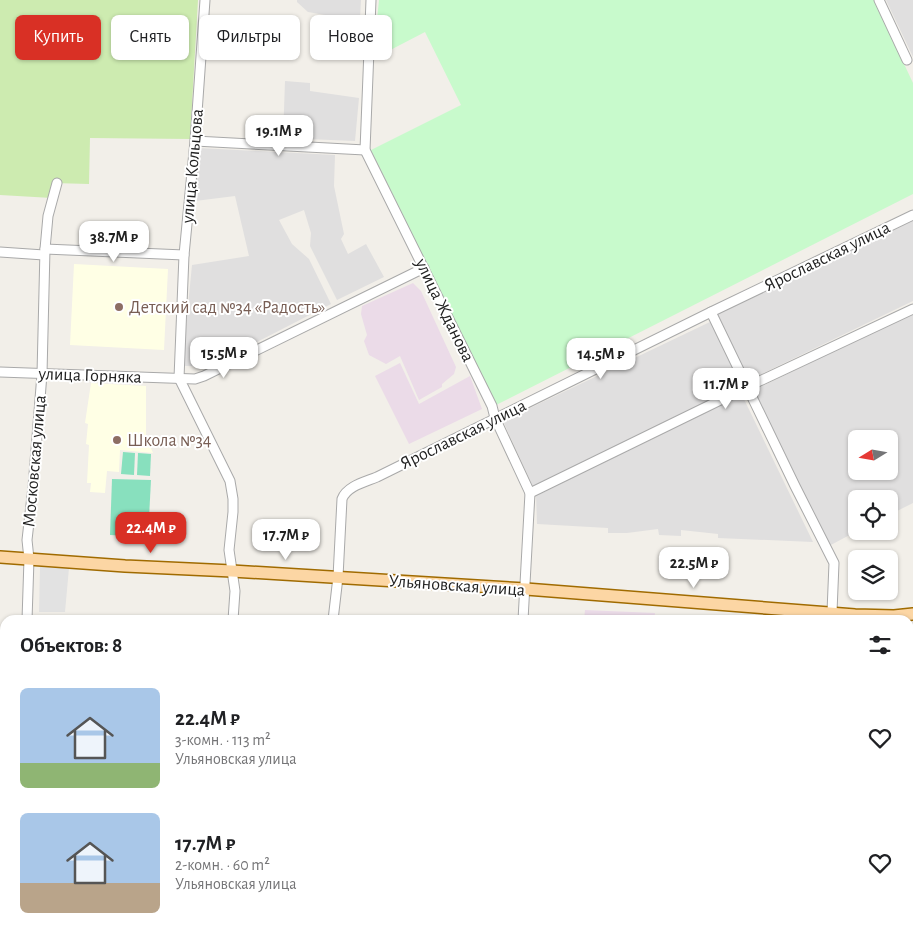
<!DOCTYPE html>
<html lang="ru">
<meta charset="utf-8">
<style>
body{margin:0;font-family:"Alegreya Sans",sans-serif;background:#f6f6f6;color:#202124;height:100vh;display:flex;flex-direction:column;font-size:19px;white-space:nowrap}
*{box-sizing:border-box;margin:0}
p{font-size:16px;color:#757577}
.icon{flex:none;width:28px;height:28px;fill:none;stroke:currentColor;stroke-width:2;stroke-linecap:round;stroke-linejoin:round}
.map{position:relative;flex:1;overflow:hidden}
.panel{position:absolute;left:0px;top:615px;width:914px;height:321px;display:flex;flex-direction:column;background:#fff;border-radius:15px 15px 0 0;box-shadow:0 1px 4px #0004}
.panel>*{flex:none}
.top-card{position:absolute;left:15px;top:15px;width:500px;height:45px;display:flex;gap:10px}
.needle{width:32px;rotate:259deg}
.fabs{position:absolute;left:848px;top:430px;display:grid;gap:10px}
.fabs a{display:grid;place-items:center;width:50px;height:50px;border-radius:8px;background:#fff;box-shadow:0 1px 4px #0004;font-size:25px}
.price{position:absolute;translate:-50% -42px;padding:0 11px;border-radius:10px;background:#fff;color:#222;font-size:16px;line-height:32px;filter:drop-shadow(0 1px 2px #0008)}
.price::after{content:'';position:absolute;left:50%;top:30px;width:15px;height:11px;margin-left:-8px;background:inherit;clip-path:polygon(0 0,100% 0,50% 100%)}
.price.on{background:#d93025;color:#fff}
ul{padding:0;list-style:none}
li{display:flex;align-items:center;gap:15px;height:125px;padding:0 20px}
li span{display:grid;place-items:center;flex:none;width:140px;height:100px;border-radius:8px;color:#555}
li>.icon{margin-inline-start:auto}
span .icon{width:60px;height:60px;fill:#fffc;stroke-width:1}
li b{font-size:21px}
h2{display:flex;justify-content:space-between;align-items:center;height:60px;padding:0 20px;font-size:21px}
.pill{padding:0 18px;border-radius:8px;background:#fff;box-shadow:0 1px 4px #0004;font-size:18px;line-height:45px}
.pill.on{background:#d93025;color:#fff}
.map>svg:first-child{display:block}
</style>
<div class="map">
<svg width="913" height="936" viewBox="0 0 913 936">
<rect width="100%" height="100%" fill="#f2efe9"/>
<g fill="#e0dfdf" fill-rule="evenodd">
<polygon points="297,0 361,0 359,38 331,36 331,16 308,12 297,2"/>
<polygon points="886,0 913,0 913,57"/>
<polygon points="285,81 310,83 310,91 359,98 355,141 283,138"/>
<polygon points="199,148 335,155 334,186 344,234 341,239 348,254 366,244 384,277 337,300 310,246 311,233 304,210 279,220 292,244 309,259 331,304 210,366 182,366 192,265 249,256 235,196 195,201"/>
<polygon points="913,219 913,301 749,380 716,313"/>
<path d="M913 313V503L889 515V499H856V531H857L829 546 801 490 790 463H787L754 390ZM856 439H889V471H856Z"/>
<polygon points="712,321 743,385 533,487 503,421"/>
<polygon points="742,395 813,542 718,538 718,534 681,530 681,536 659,535 658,529 627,533 608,533 608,528 537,524 536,495"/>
<polygon points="14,931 214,931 214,936 13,936"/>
</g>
<g fill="#ebdbe8">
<polygon points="413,283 421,291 456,367 454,374 442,384 442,387 419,400 400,356 386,364 369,355 364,341 367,335 361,314 362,306"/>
<polygon points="400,363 419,404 470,376 482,409 409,444 375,376"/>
<polygon points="585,610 655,613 654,620 584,620"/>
<polygon points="913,771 913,936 729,936 727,931 909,931 909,773"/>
</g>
<g fill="#ffffe5">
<polygon points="74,264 168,269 164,350 70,345"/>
<polygon points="91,383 146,386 146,436 153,453 120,450 119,472 107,471 105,493 90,492 91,483 87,483 89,445 86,444 88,424 85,423"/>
</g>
<polygon fill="#cdebb0" points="0,0 198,0 190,139 90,138 89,184 53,183 52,198 0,195"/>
<polygon fill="#c8facc" points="379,0 874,0 913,83 913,194 496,405 371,150 461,105 425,32 373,59"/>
<g fill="#88e0be">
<polygon points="123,452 135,453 134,475 121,474"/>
<polygon points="138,453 151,454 150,476 137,475"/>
<polygon points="112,479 151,480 148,537 110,535"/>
</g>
<polygon fill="#e2e2e2" points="40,567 69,568 65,612 39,612"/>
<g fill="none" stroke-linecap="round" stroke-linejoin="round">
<g stroke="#a9a9a9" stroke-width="11">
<g id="minor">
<polyline points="205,0 195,141 184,255 179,378 230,481 233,499 233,512 229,550 235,591 233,620"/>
<polyline points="371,0 365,150 492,406 495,418 530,493 523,620"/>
<polyline points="879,0 907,60"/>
<polyline points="195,141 365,150"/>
<polyline points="45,249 184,255"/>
<polyline points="0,252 44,255"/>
<polyline points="711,312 795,486 834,563 832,612"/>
<polyline points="0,372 195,379 204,376 424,268"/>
<polyline points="530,493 747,387 913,309"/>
<polyline points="27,620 29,559 27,540 33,487 42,374 45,249 48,216 57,183"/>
<path d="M333 620 338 577 342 499C347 486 365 482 377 477L711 312 913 215"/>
<polyline points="0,712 5,712"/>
<polyline points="0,887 5,887"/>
<polyline points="7,936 7,931"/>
</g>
</g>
<g stroke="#a06b00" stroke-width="14">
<polyline id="major" points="0,557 125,566 232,571 526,589 855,615 894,616 913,614"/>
</g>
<use href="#minor" stroke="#fff" stroke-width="9"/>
<use href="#major" stroke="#fcd6a4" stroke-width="11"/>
<g stroke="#707070" stroke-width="2" stroke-dasharray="10 10" stroke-linecap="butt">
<polyline points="909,691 913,689"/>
<polyline points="909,827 913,825"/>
<polyline points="909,837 913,835"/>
<polyline points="909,864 913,862"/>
<polyline points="391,936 401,931"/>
<polyline points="414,936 424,931"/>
<polyline points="459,936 470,931"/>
</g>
</g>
<g fill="#8d6e63" stroke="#fff" stroke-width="2">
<circle cx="119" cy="307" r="5"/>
<circle cx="117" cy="440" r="5"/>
</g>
<g text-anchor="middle" stroke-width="4" stroke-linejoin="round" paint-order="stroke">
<g font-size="18" fill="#222" stroke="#fff">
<text transform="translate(192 166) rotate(-85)" y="6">улица Кольцова</text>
<text transform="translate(827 256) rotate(-26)" y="6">Ярославская улица</text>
<text transform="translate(445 310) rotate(64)" y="6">улица Жданова</text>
<text transform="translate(90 375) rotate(2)" y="6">улица Горняка</text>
<text transform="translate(463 434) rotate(-26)" y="6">Ярославская улица</text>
<text transform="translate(34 461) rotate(-85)" y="6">Московская улица</text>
<text transform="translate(457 585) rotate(4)" y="6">Ульяновская улица</text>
</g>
<g font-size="18" fill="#785e54" stroke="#fff" text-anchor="start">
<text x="129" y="313">Детский сад №34 «Радость»</text>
<text x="127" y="446">Школа №34</text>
</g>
</g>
</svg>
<div class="fabs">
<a><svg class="needle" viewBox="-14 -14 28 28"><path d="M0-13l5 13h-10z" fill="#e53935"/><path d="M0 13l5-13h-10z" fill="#757577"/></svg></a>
<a><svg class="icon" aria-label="locate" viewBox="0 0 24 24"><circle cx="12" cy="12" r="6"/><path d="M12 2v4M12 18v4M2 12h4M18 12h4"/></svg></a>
<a><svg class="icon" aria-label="layers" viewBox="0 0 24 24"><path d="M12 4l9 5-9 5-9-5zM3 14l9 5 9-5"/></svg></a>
</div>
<b class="price" style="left:279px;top:157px">19.1M ₽</b>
<b class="price" style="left:114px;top:263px">38.7M ₽</b>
<b class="price" style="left:224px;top:379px">15.5M ₽</b>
<b class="price" style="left:601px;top:380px">14.5M ₽</b>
<b class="price" style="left:726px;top:410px">11.7M ₽</b>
<b class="price on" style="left:151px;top:554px">22.4M ₽</b>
<b class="price" style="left:286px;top:561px">17.7M ₽</b>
<b class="price" style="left:694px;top:589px">22.5M ₽</b>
<div class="top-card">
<a class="pill on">Купить</a>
<a class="pill">Снять</a>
<a class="pill">Фильтры</a>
<a class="pill">Новое</a>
</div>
<section class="panel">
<h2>Объектов: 8<svg class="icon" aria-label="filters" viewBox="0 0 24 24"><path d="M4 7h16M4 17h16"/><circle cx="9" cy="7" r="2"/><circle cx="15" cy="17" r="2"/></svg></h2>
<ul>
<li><span style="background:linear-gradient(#a9c7e8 75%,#8fb573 0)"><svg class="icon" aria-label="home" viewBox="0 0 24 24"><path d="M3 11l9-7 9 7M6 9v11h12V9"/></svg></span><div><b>22.4M ₽</b><p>3-комн. · 113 m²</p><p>Ульяновская улица</p></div><svg class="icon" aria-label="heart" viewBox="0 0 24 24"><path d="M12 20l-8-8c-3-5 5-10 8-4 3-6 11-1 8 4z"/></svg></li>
<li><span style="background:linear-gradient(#a9c7e8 70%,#b9a48a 0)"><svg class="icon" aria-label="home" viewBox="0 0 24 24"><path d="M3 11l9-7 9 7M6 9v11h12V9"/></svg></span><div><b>17.7M ₽</b><p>2-комн. · 60 m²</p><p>Ульяновская улица</p></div><svg class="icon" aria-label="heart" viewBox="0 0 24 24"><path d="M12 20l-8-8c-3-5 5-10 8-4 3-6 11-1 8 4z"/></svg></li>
</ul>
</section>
</div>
